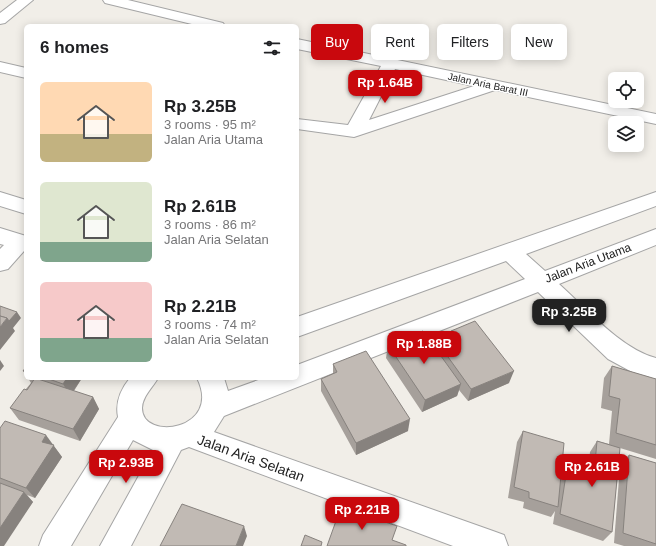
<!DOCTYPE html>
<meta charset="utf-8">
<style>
body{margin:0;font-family:Arial,sans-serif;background:#f6f6f6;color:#202124;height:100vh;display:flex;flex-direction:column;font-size:15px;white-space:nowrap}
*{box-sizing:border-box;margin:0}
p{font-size:13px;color:#757577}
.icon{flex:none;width:22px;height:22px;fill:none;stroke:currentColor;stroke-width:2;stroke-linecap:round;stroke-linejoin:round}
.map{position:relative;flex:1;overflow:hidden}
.drawer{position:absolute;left:24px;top:24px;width:275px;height:356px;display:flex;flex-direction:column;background:#fff;border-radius:6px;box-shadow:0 2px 10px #0003}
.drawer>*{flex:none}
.banner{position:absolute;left:311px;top:24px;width:285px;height:36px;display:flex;gap:8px}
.controls{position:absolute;left:608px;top:72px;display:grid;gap:8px}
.controls a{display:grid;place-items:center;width:36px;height:36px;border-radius:6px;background:#fff;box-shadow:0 2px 10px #0003;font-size:20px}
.price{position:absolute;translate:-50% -34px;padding:0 9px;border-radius:8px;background:#c9080d;color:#fff;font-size:13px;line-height:26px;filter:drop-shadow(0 1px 2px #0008)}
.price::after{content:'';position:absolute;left:50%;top:24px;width:12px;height:9px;margin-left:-6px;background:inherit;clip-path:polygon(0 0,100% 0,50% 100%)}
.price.selected{background:#222;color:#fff}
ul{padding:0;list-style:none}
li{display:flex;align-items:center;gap:12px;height:100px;padding:0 16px}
li span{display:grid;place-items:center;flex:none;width:112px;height:80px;border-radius:6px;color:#555}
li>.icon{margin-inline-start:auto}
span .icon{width:48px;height:48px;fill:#fffc;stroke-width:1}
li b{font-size:17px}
h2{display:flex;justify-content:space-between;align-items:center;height:48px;padding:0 16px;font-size:17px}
.pill{padding:0 14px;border-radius:6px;background:#fff;box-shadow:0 2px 10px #0003;font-size:14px;line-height:36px}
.pill.selected{background:#c9080d;color:#fff}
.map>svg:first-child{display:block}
</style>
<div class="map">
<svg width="656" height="546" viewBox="0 0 656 546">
<rect width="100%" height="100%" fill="#f1eee8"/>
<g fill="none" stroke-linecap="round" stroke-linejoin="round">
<g stroke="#a5a5a5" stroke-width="2">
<g id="street">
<polygon points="17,0 33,0 5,23 0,24 0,13"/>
<polygon points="103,0 128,0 223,23 225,26 200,26 105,3"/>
<path d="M297 39 656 114V124L495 90 354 137 297 129V119L348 125 381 66 297 49ZM395 69 474 86 369 120Z"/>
<polygon points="0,62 26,68 26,78 0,72"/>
<polygon points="0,192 26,200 26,214 0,206"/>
<path d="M656 192V206L526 254 545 271 656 229V245L559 284C586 308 621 349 656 358V380L632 372 608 359 538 292 224 416 214 432 493 531 504 535 508 546H453L189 447 181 450 131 546H100L153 450 133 440 71 546H39L43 535 118 417C115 402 121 389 130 378H158C153 387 142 397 142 408 142 442 223 430 197 378H224L228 391 264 378H297V365L525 279 506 261 297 337V317Z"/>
<polygon points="0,228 26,236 26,252 24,251 8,269 0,271 0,249 4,245 0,244"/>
</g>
</g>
<use href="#street" fill="#fff" fill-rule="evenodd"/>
</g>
<g fill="#a6a09b">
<polygon points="451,331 509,383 468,401 459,390 457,396 422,412 386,358 388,345 437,350 438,343 449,339"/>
<polygon points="333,364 408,431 356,455 321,391 321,379 333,374"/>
<polygon points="612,366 656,379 656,459 620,448 612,532 603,541 553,524 555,511 551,517 523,508 524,502 508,498 517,442 523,431 562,466 569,455 589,461 590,452 597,441 609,444 612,411 601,408 604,378"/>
<polygon points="28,378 82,378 74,391 93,397 99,409 80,441 19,420 10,408 31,383"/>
<polygon points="0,428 53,445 62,457 35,498 27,495 33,502 0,546"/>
<polygon points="629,455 656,463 656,546 624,546 614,543 620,466"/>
</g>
<g fill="#87827e">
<polygon points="17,312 21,318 13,328 15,331 0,350 0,327 7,318"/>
<polygon points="0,360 4,366 0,371"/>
<polygon points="514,371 509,383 468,401 471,389"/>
<polygon points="67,378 82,378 70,396 63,384"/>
<polygon points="461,384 457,396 422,412 425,400"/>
<polygon points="93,397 99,409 80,441 73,429"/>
<polygon points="410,419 408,431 356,455 356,443"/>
<polygon points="46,435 62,457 35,498 26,488 42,442"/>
<polygon points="24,492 33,502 4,546 0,546 0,528"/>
<polygon points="244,526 247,536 243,546 236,546"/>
</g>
<g fill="#c1bab4" stroke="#87827e">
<polygon points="0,306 17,312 9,321 7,318 0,316"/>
<polygon points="0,316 7,318 0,327"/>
<polygon points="475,321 514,371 471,389 438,343 455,336 451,331"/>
<polygon points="423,331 461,384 425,400 388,345"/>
<polygon points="366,351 410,419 356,443 321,379 337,372 333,364"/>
<polygon points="612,366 656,379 656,445 616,433 620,399 609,396"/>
<polygon points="26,367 26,372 23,371"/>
<polygon points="35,378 93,397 73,429 10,408 24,389 27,390"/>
<polygon points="46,378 67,378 63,384"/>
<polygon points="5,421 46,435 42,442 54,445 26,488 0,478 0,428"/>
<polygon points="523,431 564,443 558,507 529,498 529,492 514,487"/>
<polygon points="597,441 620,448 612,532 560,514 569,455 595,463"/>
<polygon points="629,455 656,463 656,544 623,533"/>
<polygon points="0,483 24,492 0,528"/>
<polygon points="182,504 244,526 236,546 160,546"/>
<polygon points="341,507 397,526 392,540 406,545 406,546 327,546"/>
<polygon points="305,535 322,542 321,546 301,546"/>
</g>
<g text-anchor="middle" stroke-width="3" stroke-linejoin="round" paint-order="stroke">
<g font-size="10" fill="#212121" stroke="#fff">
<text transform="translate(488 84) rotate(12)" y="4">Jalan Aria Barat III</text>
</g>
<g font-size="12" fill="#212121" stroke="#fff">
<text transform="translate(588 263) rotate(-21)" y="4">Jalan Aria Utama</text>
</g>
<g font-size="14" fill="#212121" stroke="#fff">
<text transform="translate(251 458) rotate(20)" y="5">Jalan Aria Selatan</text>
</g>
</g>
</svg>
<div class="controls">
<a><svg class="icon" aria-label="locate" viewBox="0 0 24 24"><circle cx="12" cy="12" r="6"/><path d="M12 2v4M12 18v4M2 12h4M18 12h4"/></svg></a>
<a><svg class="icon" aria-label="layers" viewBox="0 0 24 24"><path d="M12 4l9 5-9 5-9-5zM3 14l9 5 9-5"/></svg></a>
</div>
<b class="price" style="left:385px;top:104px">Rp 1.64B</b>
<b class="price selected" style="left:569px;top:333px">Rp 3.25B</b>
<b class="price" style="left:424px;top:365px">Rp 1.88B</b>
<b class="price" style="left:126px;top:484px">Rp 2.93B</b>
<b class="price" style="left:592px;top:488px">Rp 2.61B</b>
<b class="price" style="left:362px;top:531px">Rp 2.21B</b>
<div class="banner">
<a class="pill selected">Buy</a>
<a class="pill">Rent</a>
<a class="pill">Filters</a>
<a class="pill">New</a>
</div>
<section class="drawer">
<h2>6 homes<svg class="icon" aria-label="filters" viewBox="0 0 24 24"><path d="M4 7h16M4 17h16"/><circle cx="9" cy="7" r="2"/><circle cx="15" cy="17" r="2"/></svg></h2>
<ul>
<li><span style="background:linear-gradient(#ffd9b3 65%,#c2b280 0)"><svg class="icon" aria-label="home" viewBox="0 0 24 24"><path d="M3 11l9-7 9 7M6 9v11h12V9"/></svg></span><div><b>Rp 3.25B</b><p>3 rooms · 95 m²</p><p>Jalan Aria Utama</p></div></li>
<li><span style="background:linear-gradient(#dfe7d0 75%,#7fa58c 0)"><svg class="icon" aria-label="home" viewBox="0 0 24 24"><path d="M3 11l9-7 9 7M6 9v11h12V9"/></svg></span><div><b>Rp 2.61B</b><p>3 rooms · 86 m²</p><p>Jalan Aria Selatan</p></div></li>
<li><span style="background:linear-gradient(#f6c9c9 70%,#7fa58c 0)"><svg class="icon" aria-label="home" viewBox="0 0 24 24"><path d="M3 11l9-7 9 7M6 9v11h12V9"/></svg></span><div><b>Rp 2.21B</b><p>3 rooms · 74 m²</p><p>Jalan Aria Selatan</p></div></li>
</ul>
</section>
</div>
